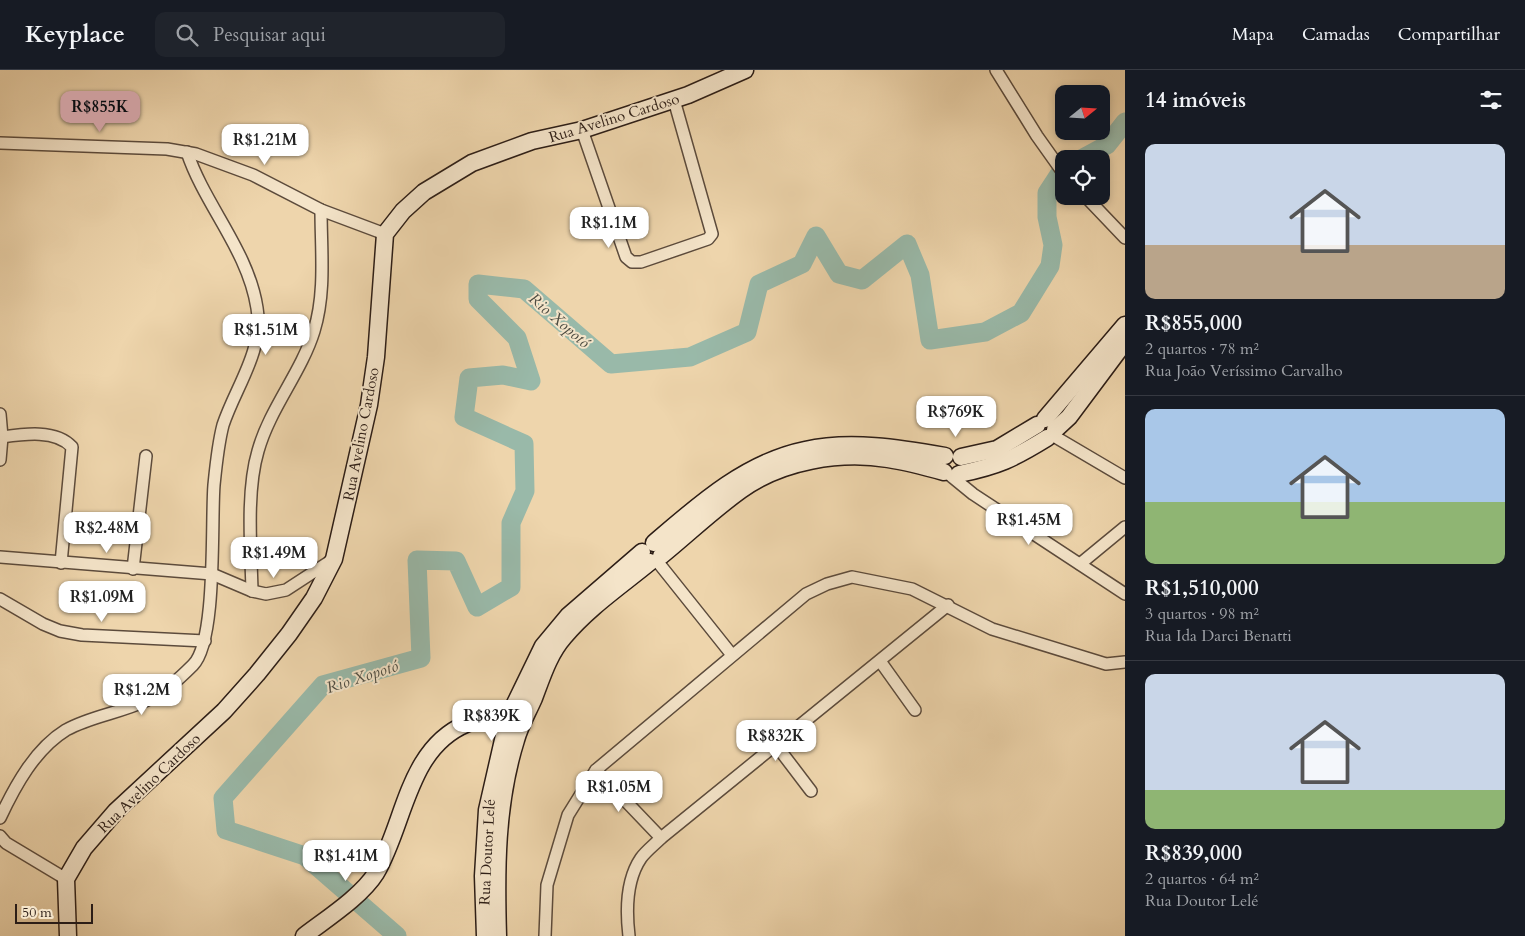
<!DOCTYPE html>
<html lang="pt">
<meta charset="utf-8">
<style>
body{margin:0;font-family:Cardo,serif;background:#20242c;color:#f1f3f6;height:100vh;display:flex;flex-direction:column;font-size:19px;white-space:nowrap}
*{box-sizing:border-box;margin:0}
p{font-size:16px;color:#9ea1a6}
.icon{flex:none;width:28px;height:28px;fill:none;stroke:currentColor;stroke-width:2;stroke-linecap:round;stroke-linejoin:round}
.map{position:relative;flex:1;overflow:hidden}
.panel{display:flex;flex-direction:column;background:#171b24;width:400px}
.panel>*{flex:none}
.needle{width:32px;rotate:72deg}
.tools{position:absolute;left:1055px;top:15px;display:grid;gap:10px}
.tools a{display:grid;place-items:center;width:55px;height:55px;border-radius:10px;background:#171b24;box-shadow:0 2px 8px #0003;font-size:25px}
.scale{position:absolute;left:15px;bottom:12px;width:78px;box-sizing:border-box;padding-left:5px;border:2px solid #2c1d16;border-top:0;font-size:14px;line-height:18px;white-space:nowrap;color:#2c1d16;-webkit-text-stroke:4px #f4e4c9;paint-order:stroke}
.price{position:absolute;translate:-50% -42px;padding:0 11px;border-radius:10px;background:#fff;color:#222;font-size:16px;line-height:32px;filter:drop-shadow(0 1px 2px #0008)}
.price::after{content:'';position:absolute;left:50%;top:30px;width:15px;height:11px;margin-left:-8px;background:inherit;clip-path:polygon(0 0,100% 0,50% 100%)}
.price.current{background:#c59692;color:#111}
ul{padding:0;list-style:none}
li{display:grid;align-content:center;gap:10px;height:265px;padding:0 20px}
li+li{border-top:1px solid #363941}
li span{display:grid;place-items:center;height:155px;border-radius:10px;color:#555}
li>.icon{margin-inline-start:auto}
span .icon{width:90px;height:90px;fill:#fffc;stroke-width:1}
li b{font-size:21px}
h2{display:flex;justify-content:space-between;align-items:center;height:60px;padding:0 20px;font-size:21px}
header{display:flex;align-items:center;gap:30px;box-sizing:border-box;height:70px;padding:0 25px;background:#171b24;border-bottom:1px solid #363941}
header strong{font-size:24px}
nav{display:flex;gap:28px;margin-inline-start:auto;font-size:18px}
.search{width:350px;height:45px;background:#20242c;display:flex;align-items:center;gap:12px;box-sizing:border-box;padding:0 18px;border-radius:10px;color:#9ea1a6;font-size:19px}
main{display:flex;flex:1;min-height:0}
.map>svg:first-child{display:block}
</style>
<header>
<strong>Keyplace</strong>
<div class="search"><svg class="icon" aria-label="search" viewBox="0 0 24 24"><circle cx="10" cy="10" r="6"/><path d="M15 15l6 6"/></svg>Pesquisar aqui</div>
<nav><a>Mapa</a><a>Camadas</a><a>Compartilhar</a></nav>
</header>
<main>
<div class="map">
<svg width="1125" height="866" viewBox="0 0 1125 866">
<rect width="100%" height="100%" fill="#eed5ac"/>
<filter id="stains"><feTurbulence type="fractalNoise" baseFrequency=".004" numOctaves="4"/><feColorMatrix values="0 0 0 0 .2 0 0 0 0 .09 0 0 0 0 .02 0 0 0 .5 -.17"/></filter>
<radialGradient id="worn" r=".72"><stop offset=".6" stop-color="#630" stop-opacity="0"/><stop offset="1" stop-color="#630" stop-opacity=".3"/></radialGradient>
<g fill="none" stroke-linecap="round" stroke-linejoin="round">
<g stroke="#99b9a9" stroke-width="19">
<polyline points="1081,89 1107,75 1125,52"/>
<polyline points="397,866 305,786 226,760 223,728 323,615 421,588 417,490 456,491 477,537 511,517 511,453 525,421 524,374 464,347 469,308 503,305 531,311 517,268 478,229 478,214 524,219 611,294 690,287 747,262 759,214 802,194 816,166 839,204 862,210 907,174 920,205 930,270 985,262 1021,243 1050,196 1053,175 1047,147 1047,123 1064,97"/>
</g>
<g stroke="#5c4b3c" stroke-width="14">
<g id="street">
<polyline points="996,0 1037,66 1064,104"/>
<polyline points="582,60 626,187 632,192 641,192 708,169 712,164 674,30"/>
<polyline points="0,73 167,79 196,84 253,105 321,140 385,164"/>
<polyline points="1085,126 1125,168"/>
<polyline points="0,344 2,367 0,390"/>
<polyline points="1052,365 1125,408"/>
<path d="M2 367C23 364 56 359 72 377L61 493"/>
<polyline points="951,406 973,424 1125,524"/>
<polyline points="0,487 212,504 252,521 266,524 286,520 332,490"/>
<polyline points="657,491 732,585"/>
<polyline points="1080,494 1125,457"/>
<polyline points="133,499 146,386"/>
<path d="M252 521C251 479 246 421 258 381 270 338 301 303 314 261 326 222 321 180 321 140"/>
<polyline points="0,529 43,554 60,561 82,565 205,571"/>
<polyline points="880,591 915,640"/>
<polyline points="776,675 811,721"/>
<polyline points="596,700 661,768"/>
<path d="M0 748C15 716 35 679 66 660 91 646 120 643 145 631 164 623 179 609 193 595 217 571 211 452 214 415 216 395 218 374 223 355 236 316 264 281 257 238 248 180 205 136 187 82"/>
<polyline points="0,766 6,773 66,809"/>
<polyline points="545,866 547,815 568,745 596,700 806,524 827,514 852,507 912,519 992,559 1106,594 1125,592"/>
<path d="M629 866C626 841 626 810 641 788 646 781 654 775 661 768L948 535"/>
</g>
</g>
<g stroke="#2c1d16" stroke-width="19">
<g id="secondary">
<polyline points="1045,349 1125,255"/>
<polyline points="1055,360 1069,347 1125,272"/>
<polyline points="961,387 997,379 1037,355"/>
<path d="M959 404C998 396 1013 389 1047 368"/>
<path d="M654 473C698 435 746 392 805 380 850 370 900 378 945 386"/>
<path d="M661 486C688 464 713 440 741 420 781 391 840 381 888 389 907 392 926 397 944 402"/>
<polyline points="68,866 66,809 84,778 116,741 224,641 257,604 289,564 314,528 334,489 369,335 376,287 385,164 403,141 424,122 472,93 532,71 582,60 688,25 745,0"/>
<path d="M304 866C326 849 361 827 376 803 405 754 407 679 466 654 484 647 500 646 518 651"/>
<polyline points="485,866 483,806 487,740 508,648 543,576 568,546 642,482"/>
<path d="M498 866C496 800 496 734 516 670 520 655 528 642 534 628 542 607 549 584 564 567 588 538 622 515 650 492"/>
</g>
</g>
<use href="#street" stroke="#f4e4c9" stroke-width="11"/>
<use href="#secondary" stroke="#f4e4c9" stroke-width="16"/>
</g>
<g text-anchor="middle" stroke-width="4" stroke-linejoin="round" paint-order="stroke">
<g font-size="15" fill="#2c1d16" stroke="#f4e4c9">
<text transform="translate(614 48) rotate(-17)" y="5">Rua Avelino Cardoso</text>
<text transform="translate(361 364) rotate(-79)" y="5">Rua Avelino Cardoso</text>
<text transform="translate(149 713) rotate(-44)" y="5">Rua Avelino Cardoso</text>
<text transform="translate(487 782) rotate(-87)" y="5">Rua Doutor Lelé</text>
</g>
<g font-size="16" font-style="italic" fill="#4d4c42" stroke="#f4e4c9">
<text transform="translate(560 250) rotate(41)" y="6">Rio Xopotó</text>
<text transform="translate(362 606) rotate(-18)" y="6">Rio Xopotó</text>
</g>
</g>
<rect width="100%" height="100%" filter="url(#stains)"/>
<rect width="100%" height="100%" fill="url(#worn)"/>
</svg>
<div class="tools">
<a><svg class="needle" viewBox="-14 -14 28 28"><path d="M0-13l5 13h-10z" fill="#e53935"/><path d="M0 13l5-13h-10z" fill="#9ea1a6"/></svg></a>
<a><svg class="icon" aria-label="locate" viewBox="0 0 24 24"><circle cx="12" cy="12" r="6"/><path d="M12 2v4M12 18v4M2 12h4M18 12h4"/></svg></a>
</div>
<div class="scale">50 m</div>
<b class="price current" style="left:100px;top:63px">R$855K</b>
<b class="price" style="left:265px;top:96px">R$1.21M</b>
<b class="price" style="left:609px;top:179px">R$1.1M</b>
<b class="price" style="left:266px;top:286px">R$1.51M</b>
<b class="price" style="left:956px;top:368px">R$769K</b>
<b class="price" style="left:1029px;top:476px">R$1.45M</b>
<b class="price" style="left:107px;top:484px">R$2.48M</b>
<b class="price" style="left:274px;top:509px">R$1.49M</b>
<b class="price" style="left:102px;top:553px">R$1.09M</b>
<b class="price" style="left:142px;top:646px">R$1.2M</b>
<b class="price" style="left:492px;top:672px">R$839K</b>
<b class="price" style="left:776px;top:692px">R$832K</b>
<b class="price" style="left:619px;top:743px">R$1.05M</b>
<b class="price" style="left:346px;top:812px">R$1.41M</b>
</div>
<section class="panel">
<h2>14 imóveis<svg class="icon" aria-label="filters" viewBox="0 0 24 24"><path d="M4 7h16M4 17h16"/><circle cx="9" cy="7" r="2"/><circle cx="15" cy="17" r="2"/></svg></h2>
<ul>
<li><span style="background:linear-gradient(#c9d6e8 65%,#b9a48a 0)"><svg class="icon" aria-label="home" viewBox="0 0 24 24"><path d="M3 11l9-7 9 7M6 9v11h12V9"/></svg></span><div><b>R$855,000</b><p>2 quartos · 78 m²</p><p>Rua João Veríssimo Carvalho</p></div></li>
<li><span style="background:linear-gradient(#a9c7e8 60%,#8fb573 0)"><svg class="icon" aria-label="home" viewBox="0 0 24 24"><path d="M3 11l9-7 9 7M6 9v11h12V9"/></svg></span><div><b>R$1,510,000</b><p>3 quartos · 98 m²</p><p>Rua Ida Darci Benatti</p></div></li>
<li><span style="background:linear-gradient(#c9d6e8 75%,#8fb573 0)"><svg class="icon" aria-label="home" viewBox="0 0 24 24"><path d="M3 11l9-7 9 7M6 9v11h12V9"/></svg></span><div><b>R$839,000</b><p>2 quartos · 64 m²</p><p>Rua Doutor Lelé</p></div></li>
</ul>
</section>
</main>
